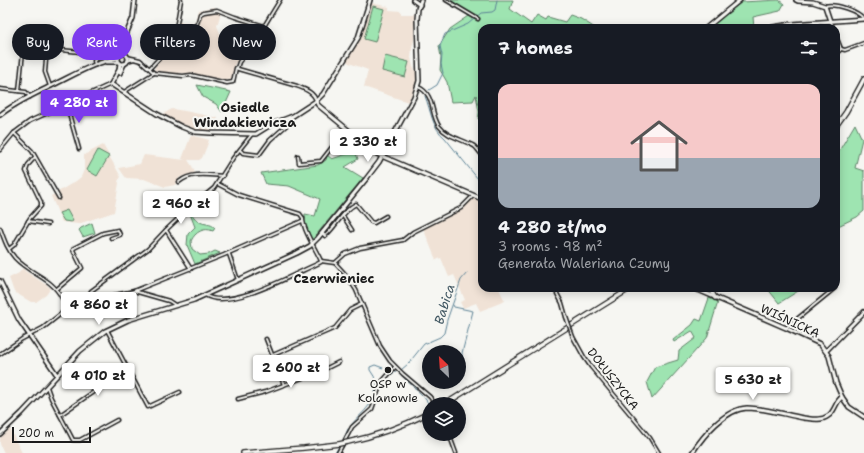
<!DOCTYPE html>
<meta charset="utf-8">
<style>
body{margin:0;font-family:"Shantell Sans",sans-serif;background:#242831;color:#f1f3f6;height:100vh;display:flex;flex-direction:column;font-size:15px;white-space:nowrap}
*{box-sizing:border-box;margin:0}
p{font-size:13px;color:#9ea1a6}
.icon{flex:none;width:22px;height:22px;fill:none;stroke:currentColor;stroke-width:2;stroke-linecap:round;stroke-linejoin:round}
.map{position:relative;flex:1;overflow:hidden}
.sheet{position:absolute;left:478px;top:24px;width:362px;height:268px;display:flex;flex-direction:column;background:#171b24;border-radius:12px;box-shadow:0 2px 10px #0003}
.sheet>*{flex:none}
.hud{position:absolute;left:12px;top:24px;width:380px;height:36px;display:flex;gap:8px}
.needle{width:26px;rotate:335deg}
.buttons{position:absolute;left:422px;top:345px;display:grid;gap:8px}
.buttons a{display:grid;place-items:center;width:44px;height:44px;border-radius:50%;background:#171b24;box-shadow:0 2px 10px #0003;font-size:20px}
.scale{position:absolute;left:12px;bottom:10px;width:79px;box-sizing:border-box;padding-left:4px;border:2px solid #1c1c1c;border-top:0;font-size:11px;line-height:14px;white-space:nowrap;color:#1c1c1c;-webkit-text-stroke:3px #f6f6f2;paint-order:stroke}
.price{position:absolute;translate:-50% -34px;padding:0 9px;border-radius:4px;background:#fff;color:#222;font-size:13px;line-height:26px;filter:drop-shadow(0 1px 2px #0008)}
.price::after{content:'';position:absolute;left:50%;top:24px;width:12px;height:9px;margin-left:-6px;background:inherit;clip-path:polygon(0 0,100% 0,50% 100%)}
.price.on{background:#7c3aed;color:#fff}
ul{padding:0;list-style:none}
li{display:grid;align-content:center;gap:8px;height:212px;padding:0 20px}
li+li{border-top:1px solid #363941}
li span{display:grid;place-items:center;height:124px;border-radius:12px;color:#555}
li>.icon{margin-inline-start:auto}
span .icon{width:72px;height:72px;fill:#fffc;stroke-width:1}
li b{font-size:17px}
h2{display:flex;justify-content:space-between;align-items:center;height:48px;padding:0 20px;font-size:17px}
.chip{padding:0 14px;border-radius:18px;background:#171b24;box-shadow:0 2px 10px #0003;font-size:14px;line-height:36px}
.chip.on{background:#7c3aed;color:#fff}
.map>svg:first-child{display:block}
</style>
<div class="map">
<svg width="864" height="453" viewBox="0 0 864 453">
<rect width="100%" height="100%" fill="#f6f6f2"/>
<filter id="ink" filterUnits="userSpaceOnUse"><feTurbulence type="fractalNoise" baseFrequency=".025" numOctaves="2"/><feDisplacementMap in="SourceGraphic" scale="8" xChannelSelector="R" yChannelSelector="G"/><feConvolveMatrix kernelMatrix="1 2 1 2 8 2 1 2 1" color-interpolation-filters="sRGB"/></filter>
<g filter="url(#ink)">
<g fill="#f0e2d6">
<polygon points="371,3 389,7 389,10 401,11 401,14 414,14 414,40 412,47 411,58 413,67 416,72 416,80 415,86 408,102 364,87 368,70 349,63 346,60 358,40"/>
<polygon points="215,7 216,11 221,12 217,26 224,42 229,49 241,53 234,66 232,80 206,77 186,73 169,73 154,70 155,67 169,50 179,22 195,23 198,10"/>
<polygon points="172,109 185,111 218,118 212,130 196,130 180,123 163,114"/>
<polygon points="191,135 209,140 207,146 202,158 199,160 188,160 192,166 195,173 183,176 179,178 175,185 165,187 144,179 126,178 119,168 140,164 144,155 185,160 182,159"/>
<polygon points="103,145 121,177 118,181 119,183 114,212 78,224 62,222 51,196 76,181 81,177 84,170 84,155"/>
<polygon points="475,197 482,200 482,288 500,288 499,289 505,301 480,311 476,303 463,308 460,302 465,300 454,275 449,277 441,258 436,260 423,228 457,212"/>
<polygon points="23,268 25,271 51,288 46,295 36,302 31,302 14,292 9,278 19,273"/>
<polygon points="10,429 22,453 4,453 0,444 0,438"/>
</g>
<g fill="#9ee4b1" stroke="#5d8066">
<polygon points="449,0 513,0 510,9 531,24 537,15 546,20 548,17 565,22 570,15 581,19 595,28 482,28 482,118 478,119 479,112 476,95 473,101 451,102 447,82 440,70 441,57 439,46 450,29 472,14"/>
<polygon points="779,0 784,4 780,11 753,17 754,28 708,28 742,2"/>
<polygon points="373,6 384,9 375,42 364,39"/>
<polygon points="385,56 409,62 405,77 382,71"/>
<polygon points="197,85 231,92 222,112 216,104 203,97"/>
<polygon points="855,124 862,139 855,168 864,171 864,211 857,217 836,227 836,156"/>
<polygon points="98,150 109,156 97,176 87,170"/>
<polygon points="355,151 358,159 345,167 363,178 312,240 304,222 305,220 305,214 315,216 320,199 289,186 266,184 261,173 318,165 326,160 327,155 332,159"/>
<polygon points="67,210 73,221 71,222 64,221 59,213"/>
<path d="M189 211C192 214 194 218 198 221 204 225 211 223 215 228L213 231C204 227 195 232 191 241L192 249 200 255 209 254 215 251 220 253 195 264 187 245 188 234 195 227Z"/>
<polygon points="92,223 95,233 83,237 79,230 81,228"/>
<polygon points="767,288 803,288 779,303"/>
<polygon points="709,298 718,302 707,338 652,399 647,382 655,367 678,360 679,351 696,338 692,331 674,342 673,340 692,325 696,319 701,321"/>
</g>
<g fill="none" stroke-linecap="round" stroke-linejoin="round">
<g stroke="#5d8396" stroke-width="1">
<polyline points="429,90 437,85 443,73 441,64 442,55 440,46 445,34 468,24 481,13 492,12 495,10 497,0"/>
<path d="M425 96C431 111 432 128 445 138L482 184"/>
<polyline points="453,305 454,307 473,311 462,353 464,375"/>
<polyline points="401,370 408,364 424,344 440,337 444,333 447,320 461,280 467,273"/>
<polyline points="390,375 397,371 423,396 429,404"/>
<path d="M351 425C365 409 375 405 377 381L370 370V367L375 365 383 368"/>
<polyline points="342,443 348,429"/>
<polyline points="335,453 340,445"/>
</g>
<g stroke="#1c1c1c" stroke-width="5">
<g id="street">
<path d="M280 0 252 46 239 62 237 68 238 69 297 86C304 89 314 92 316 101"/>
<polyline points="446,0 478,19"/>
<path d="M825 6C835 3 858 11 864 19"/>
<polyline points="831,22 833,28"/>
<path d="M183 27C196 28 197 27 200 14L204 12 217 10 235 17 264 26"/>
<polyline points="836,36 841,49"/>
<polyline points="47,48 45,72 50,86"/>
<polyline points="841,49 845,50 864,43"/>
<polyline points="836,54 841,49"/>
<polyline points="127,57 140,60 154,73 183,76 191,75 227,83 233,82 236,68"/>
<polyline points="127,61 134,59 141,61"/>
<polyline points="95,65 94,61 100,54"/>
<polyline points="150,68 165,52 177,23 181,0"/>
<path d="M418 87C435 94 430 113 439 126 447 137 462 139 474 146 477 148 479 152 482 155"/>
<polyline points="0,89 26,92 30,97"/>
<polyline points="19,91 23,52 27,48 41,48 100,54"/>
<polyline points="124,92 154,73"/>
<polyline points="65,105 69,114 79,149"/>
<polyline points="14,133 32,151 59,198"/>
<polyline points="0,150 14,133 30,121 111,84"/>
<polyline points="240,150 243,153 259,155 270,140 288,124 291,119 290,117"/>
<polyline points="298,156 299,163 321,161 346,129"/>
<path d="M179 182C191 172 208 175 223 176"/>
<path d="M218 184 239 195 300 214 303 218C302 229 317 251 321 261"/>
<polyline points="343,216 352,230"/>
<polyline points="28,221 48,224"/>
<path d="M0 228C4 239 7 249 15 258 31 275 51 277 62 298 65 302 67 305 67 309"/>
<polyline points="166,230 191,269"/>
<path d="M322 233 325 236C336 227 343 210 356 204L371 222 374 223 386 216"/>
<polyline points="9,249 14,245 30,218 41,206 41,202 26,171 28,165 35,157"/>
<polyline points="229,254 238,280"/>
<polyline points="321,261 335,263 347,276 356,290 380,346 390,361 403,374 430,397 435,404"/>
<polyline points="335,263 345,254 360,248 403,240 413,232 461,208 473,196"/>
<polyline points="554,288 562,303 566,317"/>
<polyline points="57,289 82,268 73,250 74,248 103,233 118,230 120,235 111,238"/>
<polyline points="134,291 224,255 302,221"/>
<path d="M205 295C229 311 292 275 317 264L321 262"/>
<polyline points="87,301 91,291 148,249 166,230 185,212 214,188 233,158 252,134"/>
<polyline points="786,328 835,288"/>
<polyline points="107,330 148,407 180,392"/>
<polyline points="573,337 584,357 591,367 650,438 659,453"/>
<polyline points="266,339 284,385"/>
<polyline points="0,354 22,339 43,328 67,309 87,301 134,291 169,301 175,305"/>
<polyline points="273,355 335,328 350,310 362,304"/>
<polyline points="47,387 51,398 73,440 80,440 117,420"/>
<polyline points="238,399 265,392 321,371 339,362"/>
<polyline points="60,415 128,368"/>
<polyline points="449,434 456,453"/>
<polyline points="338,453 352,427 372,409 381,383 395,367"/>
</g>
</g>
<g stroke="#1c1c1c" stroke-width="6">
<g id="secondary">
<polyline points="413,0 420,5"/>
<polyline points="796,0 798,1 813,2 825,6 830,21"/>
<polyline points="706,28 740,0"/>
<polyline points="767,28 792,24 864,19"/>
<circle cx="123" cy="59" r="5"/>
<polyline points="120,55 124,39 133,18 135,0"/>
<polyline points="107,62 119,62"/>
<polyline points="120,63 119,70 111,84 157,114 182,127 195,132 211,133 256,134 272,124 293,116 316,101 323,94 358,38 370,0"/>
<polyline points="120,73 124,64"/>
<polyline points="316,101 318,105 377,154 482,199"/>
<path d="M0 115C16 102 35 94 53 85 74 75 95 62 118 58"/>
<polyline points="0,281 19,320 57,375"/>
<polyline points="696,289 786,328 820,344 829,356 836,383 842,397 849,407 864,417"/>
<polyline points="826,351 864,312"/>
<polyline points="0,434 22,413 80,351 105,331 128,320 194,300 297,253 310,246 318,238 366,179 379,162 414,97 419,81 417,19 418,9 421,0"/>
<path d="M692 453C703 436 725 409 747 408 766 408 786 415 804 418 812 419 821 421 828 416 835 412 835 402 842 397"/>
</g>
</g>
<g stroke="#1c1c1c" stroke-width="6">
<g id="primary">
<polyline points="836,126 846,112 864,79"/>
<polyline points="694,288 694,289"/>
<polyline points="712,288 712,292 715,298"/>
<polyline points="697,290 700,288"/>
<polyline points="445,404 631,288"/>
<path d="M348 442C376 436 403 426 429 413"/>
<polyline points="243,453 304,448 339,444"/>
</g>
</g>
<use href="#street" stroke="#f6f6f2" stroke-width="2"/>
<use href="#secondary" stroke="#f6f6f2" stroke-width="3"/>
<use href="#primary" stroke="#f6f6f2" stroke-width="3.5"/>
<g stroke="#1c1c1c" stroke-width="5" stroke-linecap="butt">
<polyline id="street-bridge" points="566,317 573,337"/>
</g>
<g stroke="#1c1c1c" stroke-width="6" stroke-linecap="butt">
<polyline id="primary-bridge" points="339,444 348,442"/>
</g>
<use href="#street-bridge" stroke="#f6f6f2" stroke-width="2"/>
<use href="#primary-bridge" stroke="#f6f6f2" stroke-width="3.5"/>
</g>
</g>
<circle fill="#1c1c1c" stroke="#f6f6f2" stroke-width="1.5" cx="388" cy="370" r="4"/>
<g text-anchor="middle" stroke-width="4" stroke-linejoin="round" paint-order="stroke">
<g font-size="12" fill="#1c1c1c" stroke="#f6f6f2">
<text transform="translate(790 321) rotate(25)" y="4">WIŚNICKA</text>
<text transform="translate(613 379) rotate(52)" y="4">DOŁUSZYCKA</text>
</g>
<g font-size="12" fill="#1c1c1c" stroke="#f6f6f2">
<text x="388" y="388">OSP w<tspan x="388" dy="14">Kolanowie</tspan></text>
</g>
<g font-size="13" font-weight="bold" fill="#1c1c1c" stroke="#f6f6f2">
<text x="245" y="112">Osiedle<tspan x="245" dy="15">Windakiewicza</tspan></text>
<text x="334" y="283">Czerwieniec</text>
</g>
<g font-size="13" font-style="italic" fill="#425863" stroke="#f6f6f2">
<text transform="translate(444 304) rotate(-73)" y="5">Babica</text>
</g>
</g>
</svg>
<div class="buttons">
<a><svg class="needle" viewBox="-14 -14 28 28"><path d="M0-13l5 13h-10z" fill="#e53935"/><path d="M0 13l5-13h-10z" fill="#9ea1a6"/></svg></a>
<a><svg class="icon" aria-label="layers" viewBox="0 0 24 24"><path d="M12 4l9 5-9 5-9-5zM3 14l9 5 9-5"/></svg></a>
</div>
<div class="scale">200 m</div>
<b class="price on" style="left:79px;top:124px">4 280 zł</b>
<b class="price" style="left:368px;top:163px">2 330 zł</b>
<b class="price" style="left:181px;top:225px">2 960 zł</b>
<b class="price" style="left:99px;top:326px">4 860 zł</b>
<b class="price" style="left:291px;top:389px">2 600 zł</b>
<b class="price" style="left:98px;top:397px">4 010 zł</b>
<b class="price" style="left:753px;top:401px">5 630 zł</b>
<div class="hud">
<a class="chip">Buy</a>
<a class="chip on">Rent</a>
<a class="chip">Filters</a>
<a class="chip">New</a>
</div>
<section class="sheet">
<h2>7 homes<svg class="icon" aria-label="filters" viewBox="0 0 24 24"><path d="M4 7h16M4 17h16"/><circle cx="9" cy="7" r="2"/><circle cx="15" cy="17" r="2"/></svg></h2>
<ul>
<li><span style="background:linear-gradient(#f6c9c9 60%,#9aa5b1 0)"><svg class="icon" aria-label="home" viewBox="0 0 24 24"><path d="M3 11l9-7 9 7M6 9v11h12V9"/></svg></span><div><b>4 280 zł/mo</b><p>3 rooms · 98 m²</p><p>Generała Waleriana Czumy</p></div></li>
</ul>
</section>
</div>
